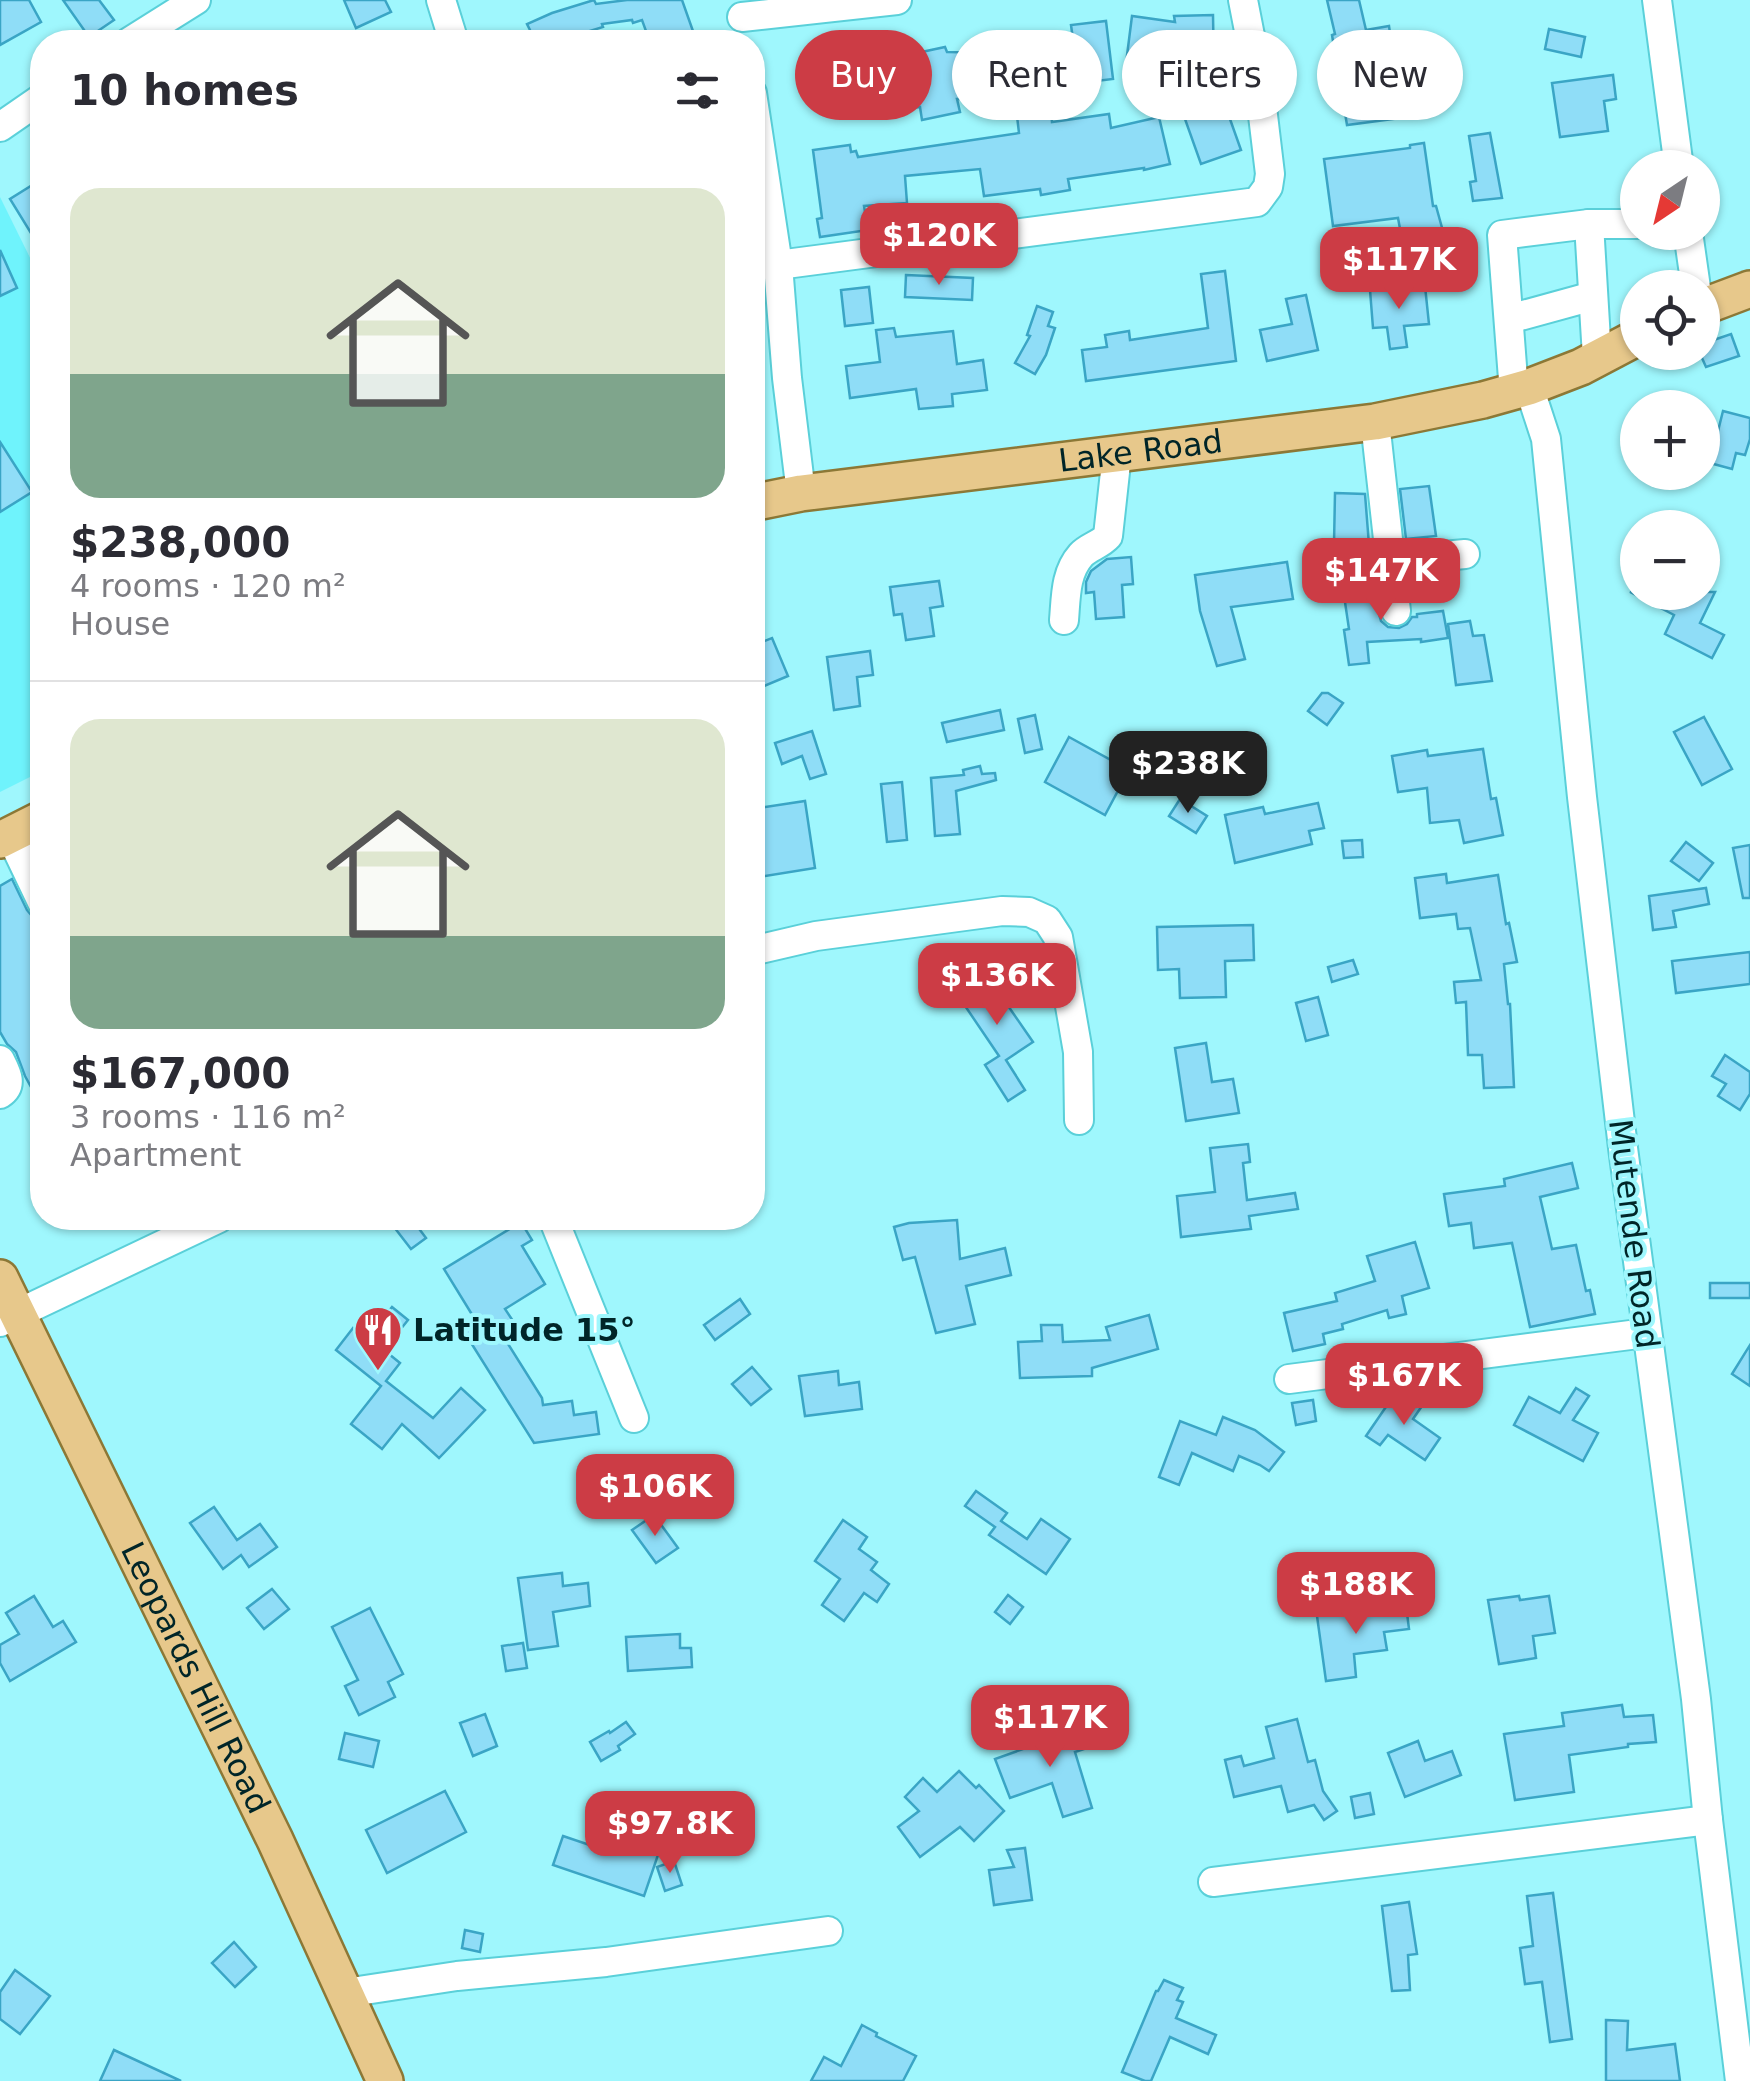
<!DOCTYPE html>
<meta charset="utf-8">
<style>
body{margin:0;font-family:"DejaVu Sans",sans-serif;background:#f2f2f3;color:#2b2b33;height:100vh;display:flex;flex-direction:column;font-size:38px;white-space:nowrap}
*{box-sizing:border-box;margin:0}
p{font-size:32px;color:#7c7c81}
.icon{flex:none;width:55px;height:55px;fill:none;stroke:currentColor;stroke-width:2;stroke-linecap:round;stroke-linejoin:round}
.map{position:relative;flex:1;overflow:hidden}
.panel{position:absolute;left:30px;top:30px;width:735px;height:1200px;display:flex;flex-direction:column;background:#fff;border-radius:40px;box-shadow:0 2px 8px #0004}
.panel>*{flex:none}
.guide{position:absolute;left:795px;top:30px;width:805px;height:90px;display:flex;gap:20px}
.needle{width:65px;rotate:215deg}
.tools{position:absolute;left:1620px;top:150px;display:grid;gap:20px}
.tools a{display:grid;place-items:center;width:100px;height:100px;border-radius:50%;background:#fff;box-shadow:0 2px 8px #0004;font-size:50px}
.price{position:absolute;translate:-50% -85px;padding:0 22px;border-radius:20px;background:#cc3c45;color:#fff;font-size:32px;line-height:65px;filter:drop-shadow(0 2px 5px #0008)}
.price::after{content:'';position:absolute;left:50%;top:60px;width:30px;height:22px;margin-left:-15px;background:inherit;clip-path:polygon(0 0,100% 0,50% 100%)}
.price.on{background:#222;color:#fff}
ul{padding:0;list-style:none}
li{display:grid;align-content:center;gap:20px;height:530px;padding:0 40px}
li+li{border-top:2px solid #e1e1e2}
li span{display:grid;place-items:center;height:310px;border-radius:30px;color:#555}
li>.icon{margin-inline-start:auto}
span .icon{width:180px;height:180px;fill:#fffc;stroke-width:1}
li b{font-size:42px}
h2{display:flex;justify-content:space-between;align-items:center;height:120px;padding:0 40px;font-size:42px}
.chip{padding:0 35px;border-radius:45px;background:#fff;box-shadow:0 2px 8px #0004;font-size:35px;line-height:90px}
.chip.on{background:#cc3c45;color:#fff}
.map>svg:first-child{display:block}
</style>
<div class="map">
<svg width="1750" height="2081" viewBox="0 0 1750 2081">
<rect width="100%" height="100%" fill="#9ff7fd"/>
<polygon fill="#6ff3fc" points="0,197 42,282 42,771 0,792"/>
<g fill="#8fddf7" stroke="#3aa5c5" stroke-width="2.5">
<polygon points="0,0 29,0 41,22 0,45"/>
<polygon points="63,0 99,0 114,20 89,37"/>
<polygon points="344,0 385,0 391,12 356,28"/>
<polygon points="594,0 596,4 627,0 682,0 694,34 677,39 678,42 650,42 642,20 633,23 632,20 602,24 603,27 564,39 566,42 536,42 527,24 552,13"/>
<polygon points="1327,0 1359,0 1366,30 1389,26 1398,89 1412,87 1416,116 1347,125 1332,35 1335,34"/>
<polygon points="1213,15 1214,71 1168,72 1163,55 1146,60 1151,83 1124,79 1132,16 1175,22 1174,16"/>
<polygon points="1106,21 1113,79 1079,83 1071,25"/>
<polygon points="1549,29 1585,37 1581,57 1545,49"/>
<polygon points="945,47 947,52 1003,53 1003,78 1036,75 1037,89 1049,88 1052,122 1109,114 1111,128 1159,117 1170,164 1144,170 1144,168 1068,179 1070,190 1041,195 1040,189 984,196 980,169 905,176 907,203 864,206 868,230 820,237 817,219 822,218 813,150 850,145 851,152 856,151 858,157 1019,133 1015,99 957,99 960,112 922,120 920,107 863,114 857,61 903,56"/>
<polygon points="1613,75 1616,99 1604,101 1608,131 1560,137 1552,83"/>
<polygon points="1220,91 1241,150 1201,164 1180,105"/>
<polygon points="1490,133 1502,198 1473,201 1470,182 1476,181 1469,136"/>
<polygon points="1424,143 1433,206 1436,206 1444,235 1449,267 1421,271 1415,231 1401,234 1398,218 1333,226 1324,159 1410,148 1410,145"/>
<polygon points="42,179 42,251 10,199"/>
<polygon points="0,250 17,288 0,296"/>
<polygon points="1225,271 1236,361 1086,381 1082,350 1107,347 1105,335 1129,331 1130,340 1208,328 1201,274"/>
<polygon points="906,275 973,278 972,300 905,297"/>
<polygon points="1425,286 1429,324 1404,326 1407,347 1390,349 1387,327 1373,328 1370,290"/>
<polygon points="869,287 873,323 845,326 841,290"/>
<polygon points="1306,295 1318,350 1267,361 1260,330 1292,324 1286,299"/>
<polygon points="1037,306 1053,312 1048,326 1055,328 1046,355 1035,374 1015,363 1030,336 1027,335"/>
<polygon points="894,328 896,337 953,331 957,364 983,360 987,390 952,394 953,406 919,409 916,389 850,398 846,366 880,362 876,330"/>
<polygon points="1731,334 1739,356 1706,367 1702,358 1702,344"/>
<polygon points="1723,411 1750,418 1750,439 1745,455 1736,453 1732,469 1710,463"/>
<polygon points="0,442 32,492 0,512"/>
<polygon points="1429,486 1436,536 1406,539 1400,489"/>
<polygon points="1335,493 1365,494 1369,545 1337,550 1336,545 1334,544"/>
<polygon points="1131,557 1133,584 1122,585 1124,617 1096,619 1094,592 1086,593 1086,582 1091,571 1107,559"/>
<polygon points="1287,562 1293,599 1231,607 1245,659 1217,666 1200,611 1195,575"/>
<polygon points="1375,580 1379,614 1381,621 1388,627 1399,628 1407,624 1412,617 1417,617 1417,614 1443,611 1448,638 1421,642 1421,639 1367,642 1369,663 1349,665 1344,630 1349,629 1342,582"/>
<polygon points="939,581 943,606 930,608 934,636 906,640 902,614 894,615 890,587"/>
<polygon points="1630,592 1715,592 1700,623 1724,635 1712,658 1665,634 1674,615"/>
<polygon points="1470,621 1473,636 1484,635 1492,681 1456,685 1448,624"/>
<polygon points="772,638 788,676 752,691 752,646"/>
<polygon points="870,651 873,675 857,677 860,706 834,710 827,657"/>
<polygon points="1322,693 1328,693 1343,703 1327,725 1308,711"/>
<polygon points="1000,710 1004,730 947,742 942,723"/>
<polygon points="1035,715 1042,749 1025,753 1018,719"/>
<polygon points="1704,717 1732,769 1702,785 1674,732"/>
<polygon points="812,731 826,774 810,779 802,756 782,764 775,743"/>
<polygon points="1069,737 1129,770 1105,815 1045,782"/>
<polygon points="1483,749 1491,799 1496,798 1503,835 1464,843 1459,820 1430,823 1427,788 1398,792 1392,756 1427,750 1428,756"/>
<polygon points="980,766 982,774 995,773 996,780 956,791 960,834 935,836 931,778 964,775 963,770"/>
<polygon points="902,782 907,840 887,842 881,784"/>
<polygon points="1180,799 1207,816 1196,833 1169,816"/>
<polygon points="805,801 815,868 759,877 752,835 752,809"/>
<polygon points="1318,803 1324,828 1309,831 1312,844 1235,863 1225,815 1263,807 1265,814"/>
<polygon points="1362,840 1363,857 1344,858 1342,841"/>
<polygon points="1686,842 1713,863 1699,881 1671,861"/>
<polygon points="1750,845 1750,898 1743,898 1733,848"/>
<polygon points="1446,874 1447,883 1498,875 1506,924 1509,923 1517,962 1504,964 1508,1004 1510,1004 1514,1087 1484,1088 1482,1055 1468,1055 1466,1002 1456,1003 1454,982 1481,980 1470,928 1458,929 1456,914 1420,918 1415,878"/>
<polygon points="12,879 27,910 33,917 42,919 42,1107 25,1076 16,1052 7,1044 0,1032 0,886"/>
<polygon points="1706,888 1709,904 1673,911 1676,927 1653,930 1649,896"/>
<polygon points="1253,925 1254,960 1225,961 1226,997 1180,998 1179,969 1158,970 1157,927"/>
<polygon points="1750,952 1750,984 1676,993 1672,961"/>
<polygon points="1353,960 1358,974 1332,982 1328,967"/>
<polygon points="994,969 1011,995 1004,1000 1033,1042 1006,1060 1025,1090 1008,1101 985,1065 999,1056 957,994"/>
<polygon points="1318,997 1328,1035 1306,1041 1296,1003"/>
<polygon points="1206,1043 1212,1082 1233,1079 1239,1113 1186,1121 1175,1048"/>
<polygon points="1725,1055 1750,1072 1750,1094 1740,1110 1718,1096 1726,1084 1712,1076"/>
<polygon points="1248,1144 1250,1162 1243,1163 1247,1200 1295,1193 1298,1209 1249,1216 1251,1229 1181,1237 1177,1196 1215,1192 1210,1148"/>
<polygon points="1572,1163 1578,1188 1540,1197 1552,1249 1576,1245 1586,1291 1590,1290 1595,1314 1530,1327 1512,1243 1474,1248 1471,1223 1449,1226 1444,1194 1505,1186 1504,1179"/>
<polygon points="406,1218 411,1218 426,1238 411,1249 394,1227"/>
<polygon points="957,1220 960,1259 1005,1248 1011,1275 966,1286 975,1324 936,1333 915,1257 903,1260 894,1227 909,1223"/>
<polygon points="521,1222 532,1240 522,1246 545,1284 505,1309 517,1327 503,1336 542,1398 543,1405 572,1401 574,1415 596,1412 599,1434 534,1443 463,1330 476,1321 444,1269"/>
<polygon points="1415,1242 1429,1288 1402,1296 1406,1314 1389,1318 1387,1310 1342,1324 1343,1329 1323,1334 1325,1344 1293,1351 1284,1313 1337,1301 1335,1293 1375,1281 1367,1256"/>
<rect x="1710" y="1283" width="40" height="15"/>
<polygon points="740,1299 750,1314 715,1340 704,1325"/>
<polygon points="392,1307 408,1320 384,1350 400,1363 386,1381 433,1418 461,1388 485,1410 439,1458 402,1424 382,1449 351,1424 381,1386 336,1350 353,1328 366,1339"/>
<polygon points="1149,1315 1158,1349 1092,1368 1092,1376 1020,1378 1018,1342 1042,1341 1041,1325 1062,1325 1063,1342 1110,1340 1106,1327"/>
<polygon points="1750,1345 1750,1386 1732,1374"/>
<polygon points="752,1367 771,1389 751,1405 732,1384"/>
<polygon points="838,1371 839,1385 859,1382 862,1409 805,1416 799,1376"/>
<polygon points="1576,1388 1589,1396 1573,1420 1598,1433 1583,1461 1514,1425 1529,1397 1560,1413"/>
<polygon points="1410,1394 1424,1403 1413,1419 1440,1438 1425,1460 1388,1435 1380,1445 1366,1436 1390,1401 1400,1408"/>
<polygon points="1313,1400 1316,1421 1296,1425 1292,1403"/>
<polygon points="1223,1417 1255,1430 1284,1452 1269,1471 1260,1465 1239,1456 1233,1471 1192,1453 1179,1485 1159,1477 1180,1421 1216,1435"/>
<polygon points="976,1491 1007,1513 1001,1521 1027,1539 1041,1519 1070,1539 1046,1574 989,1535 995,1527 965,1506"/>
<polygon points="214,1507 237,1540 260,1524 277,1547 249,1567 241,1555 223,1569 190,1523"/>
<polygon points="654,1515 678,1548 656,1563 632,1530"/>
<polygon points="843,1520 867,1537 859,1549 877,1562 871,1570 889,1584 877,1602 864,1593 844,1621 822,1605 840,1579 815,1561"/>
<polygon points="562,1573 563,1586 588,1583 590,1606 553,1612 558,1646 528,1650 518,1578"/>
<polygon points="272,1589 289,1609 264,1629 247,1608"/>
<polygon points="1008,1595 1023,1607 1010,1624 995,1612"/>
<polygon points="34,1596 53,1627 63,1621 76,1642 10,1681 0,1663 0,1645 19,1634 6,1613"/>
<polygon points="1519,1596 1520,1600 1549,1596 1555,1633 1533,1636 1536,1658 1499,1664 1488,1600"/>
<polygon points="1406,1605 1409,1629 1384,1632 1387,1650 1354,1654 1356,1677 1326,1681 1317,1616"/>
<polygon points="370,1608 403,1674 388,1682 395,1697 359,1715 345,1686 358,1680 332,1627"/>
<polygon points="680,1634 680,1648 691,1648 692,1667 628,1671 626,1637"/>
<polygon points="523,1643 527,1668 506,1671 502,1646"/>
<polygon points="1622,1705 1624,1717 1653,1715 1656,1742 1628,1744 1628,1747 1569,1755 1574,1792 1515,1800 1504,1734 1564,1726 1562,1713"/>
<polygon points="485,1714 497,1746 473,1756 460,1723"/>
<polygon points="1297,1719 1308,1762 1315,1760 1323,1791 1337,1811 1324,1820 1314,1805 1288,1812 1281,1786 1234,1797 1225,1760 1241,1756 1244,1766 1274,1758 1266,1727"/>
<polygon points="626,1722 635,1734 618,1746 620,1750 601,1761 590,1742 609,1731 610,1733"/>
<polygon points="1087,1726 1093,1746 1075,1752 1092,1808 1063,1817 1052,1783 1010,1798 995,1759 1040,1743 1039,1741"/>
<polygon points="345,1733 379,1741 373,1767 339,1759"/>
<polygon points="1418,1741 1425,1761 1452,1751 1461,1775 1405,1797 1388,1753"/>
<polygon points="959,1771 976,1788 979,1785 1004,1811 974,1841 960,1827 920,1857 898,1827 919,1811 905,1797 923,1778 937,1792"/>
<polygon points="445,1791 466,1832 387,1873 366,1830"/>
<polygon points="1370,1793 1374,1814 1355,1818 1351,1797"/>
<polygon points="563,1836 613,1853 618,1838 659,1852 644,1896 553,1865"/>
<polygon points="1025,1848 1032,1900 994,1905 989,1870 1014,1867 1007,1850"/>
<polygon points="674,1861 682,1885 665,1891 657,1867"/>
<polygon points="1553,1893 1572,2039 1550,2042 1542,1982 1525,1984 1520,1948 1533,1946 1527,1896"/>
<polygon points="1409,1902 1417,1954 1408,1955 1410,1990 1392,1991 1382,1906"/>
<polygon points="465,1930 483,1934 480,1952 462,1948"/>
<polygon points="234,1942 256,1967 235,1987 212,1963"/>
<polygon points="15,1970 50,1996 20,2034 0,2019 0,1992"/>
<polygon points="1164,1980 1183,1988 1177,2000 1183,2002 1176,2018 1216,2035 1208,2054 1170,2037 1151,2081 1145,2081 1122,2072 1156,1991 1158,1991"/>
<polygon points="1606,2020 1628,2021 1627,2050 1675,2044 1680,2081 1606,2081"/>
<polygon points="862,2025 877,2033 876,2036 916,2056 903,2081 811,2081 824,2057 841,2066"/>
<polygon points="114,2050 181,2081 100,2081"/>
</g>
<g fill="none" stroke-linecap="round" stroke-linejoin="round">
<g stroke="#5ad0d9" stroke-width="32">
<g id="minor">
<polyline points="441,0 454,42"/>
<polyline points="1657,0 1679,168"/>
<polyline points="742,17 897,0"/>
<polyline points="129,42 196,0"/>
<polyline points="752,93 778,265 787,378 801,493"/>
<polyline points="0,127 42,98"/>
<polyline points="1589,224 1597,357"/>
<polyline points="1688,232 1696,288"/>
<polyline points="778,265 1257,202 1268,187 1270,174 1259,82 1243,0"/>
<polyline points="1509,319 1593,296"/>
<polyline points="1529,387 1546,439 1582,797 1623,1148 1696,1699 1708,1820 1740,2081"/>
<polyline points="1514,392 1502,235 1589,224 1638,224"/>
<polyline points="1375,422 1396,611"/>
<polyline points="1346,565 1465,554"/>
<path d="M1064 620C1066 597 1065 573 1081 555 1088 547 1100 545 1108 536L1117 454"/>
<polyline points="10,835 42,902"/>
<polyline points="752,951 816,936 1002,911 1029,912 1047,920 1058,937 1078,1052 1079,1120"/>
<path d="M0 1060C6 1072 14 1085 0 1094"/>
<polyline points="553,1218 634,1418"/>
<polyline points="0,1322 219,1218"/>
<polyline points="1289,1379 1646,1333"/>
<polyline points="1213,1882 1708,1820"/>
<polyline points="345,1993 457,1976 606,1962 828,1931"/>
</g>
</g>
<g stroke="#8c7836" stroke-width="40">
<g id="major">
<polyline points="1702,307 1750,289"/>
<path id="s1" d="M752 503 801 493 1375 422 1483 400 1529 387 1581 367 1638 337"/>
<polyline points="0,840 42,819"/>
<path id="s2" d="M0 1278 275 1840 385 2081"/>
</g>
</g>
<use href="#minor" stroke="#fff" stroke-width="28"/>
<use href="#major" stroke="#e7c88b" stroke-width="35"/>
</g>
<defs>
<g id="restaurant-pin" transform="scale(2.5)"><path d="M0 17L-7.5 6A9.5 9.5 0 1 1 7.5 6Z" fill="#cc3c45" stroke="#9ff7fd"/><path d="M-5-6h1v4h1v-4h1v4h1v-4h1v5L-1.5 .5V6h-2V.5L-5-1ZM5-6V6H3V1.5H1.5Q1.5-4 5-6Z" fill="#fff"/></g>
</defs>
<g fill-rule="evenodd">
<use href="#restaurant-pin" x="378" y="1330"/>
</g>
<g text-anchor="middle" stroke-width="8" stroke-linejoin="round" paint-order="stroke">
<g font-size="32" fill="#002528" stroke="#9ff7fd">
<text dy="11" stroke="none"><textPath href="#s1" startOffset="392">Lake Road</textPath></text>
<text transform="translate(1634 1234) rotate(83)" y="11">Mutende Road</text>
<text dy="11" stroke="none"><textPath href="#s2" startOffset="445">Leopards Hill Road</textPath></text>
</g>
<g font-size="32" font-weight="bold" fill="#002528" stroke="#9ff7fd" text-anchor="start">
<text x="413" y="1341">Latitude 15°</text>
</g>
</g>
</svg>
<div class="tools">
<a><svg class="needle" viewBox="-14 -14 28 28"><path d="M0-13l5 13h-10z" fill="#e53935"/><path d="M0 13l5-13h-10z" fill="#7c7c81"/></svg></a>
<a><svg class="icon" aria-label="locate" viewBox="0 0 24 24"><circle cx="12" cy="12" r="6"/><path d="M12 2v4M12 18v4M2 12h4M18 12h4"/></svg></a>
<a>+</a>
<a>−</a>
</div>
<b class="price" style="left:939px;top:288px">$120K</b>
<b class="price" style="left:1399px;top:312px">$117K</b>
<b class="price" style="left:1381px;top:623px">$147K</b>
<b class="price on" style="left:1188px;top:816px">$238K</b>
<b class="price" style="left:997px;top:1028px">$136K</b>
<b class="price" style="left:1404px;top:1428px">$167K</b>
<b class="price" style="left:655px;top:1539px">$106K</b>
<b class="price" style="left:1356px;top:1637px">$188K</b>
<b class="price" style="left:1050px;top:1770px">$117K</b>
<b class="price" style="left:670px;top:1876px">$97.8K</b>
<div class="guide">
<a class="chip on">Buy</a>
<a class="chip">Rent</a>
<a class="chip">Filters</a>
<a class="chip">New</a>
</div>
<section class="panel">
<h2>10 homes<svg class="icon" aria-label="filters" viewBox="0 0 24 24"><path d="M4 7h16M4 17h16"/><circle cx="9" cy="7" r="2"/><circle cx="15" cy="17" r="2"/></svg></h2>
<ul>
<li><span style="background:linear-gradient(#dfe7d0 60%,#7fa58c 0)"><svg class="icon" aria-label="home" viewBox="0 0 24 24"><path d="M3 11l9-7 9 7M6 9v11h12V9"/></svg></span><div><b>$238,000</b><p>4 rooms · 120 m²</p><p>House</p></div></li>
<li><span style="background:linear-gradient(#dfe7d0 70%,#7fa58c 0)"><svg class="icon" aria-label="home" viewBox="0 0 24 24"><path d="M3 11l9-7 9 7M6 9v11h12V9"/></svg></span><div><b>$167,000</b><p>3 rooms · 116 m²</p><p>Apartment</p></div></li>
</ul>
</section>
</div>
